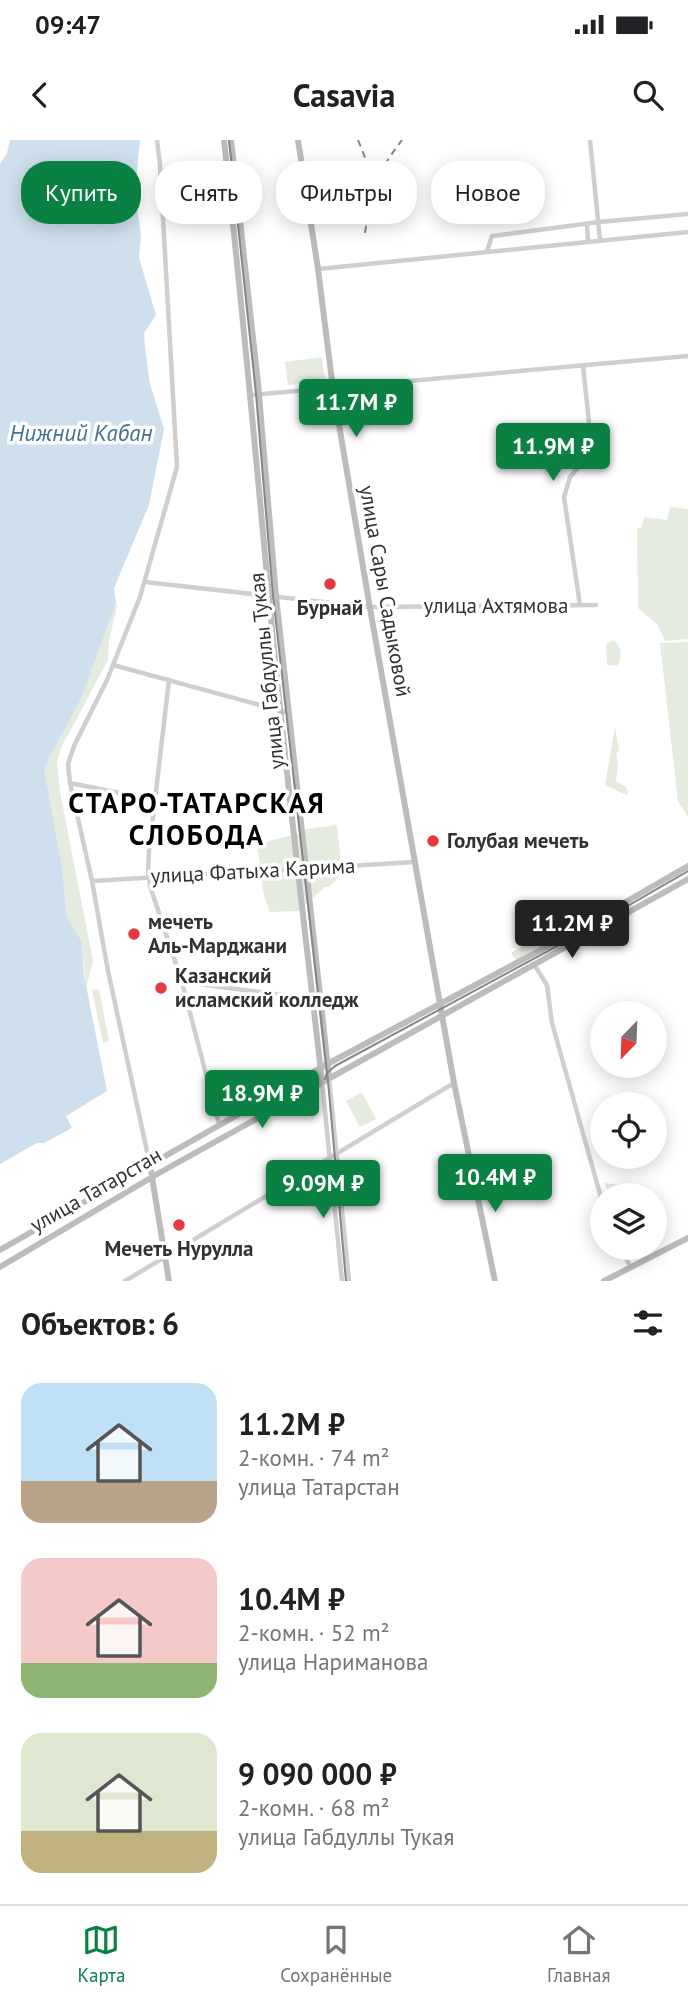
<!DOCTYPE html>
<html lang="ru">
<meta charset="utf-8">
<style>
body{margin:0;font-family:"PT Sans",sans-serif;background:#f6f6f6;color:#202124;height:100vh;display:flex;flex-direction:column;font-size:26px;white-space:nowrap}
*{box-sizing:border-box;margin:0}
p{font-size:23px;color:#757577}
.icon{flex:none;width:38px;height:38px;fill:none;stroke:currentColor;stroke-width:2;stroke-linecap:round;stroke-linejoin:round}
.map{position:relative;height:1141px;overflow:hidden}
.panel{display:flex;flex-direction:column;background:#fff;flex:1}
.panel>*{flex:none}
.hud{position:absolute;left:21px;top:21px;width:648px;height:63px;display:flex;gap:14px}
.needle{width:46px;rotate:203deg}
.buttons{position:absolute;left:590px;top:861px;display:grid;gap:14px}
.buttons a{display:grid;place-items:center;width:77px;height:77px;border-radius:50%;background:#fff;box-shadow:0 4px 18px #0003;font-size:35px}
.price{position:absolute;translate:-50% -60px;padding:0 16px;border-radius:7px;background:#0b8043;color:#fff;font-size:23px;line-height:46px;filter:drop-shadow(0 2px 4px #0008)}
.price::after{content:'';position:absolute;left:50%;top:42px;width:21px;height:16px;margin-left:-10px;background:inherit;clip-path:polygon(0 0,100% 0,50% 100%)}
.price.current{background:#222;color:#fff}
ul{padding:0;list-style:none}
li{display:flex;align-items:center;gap:21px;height:175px;padding:0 21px}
li span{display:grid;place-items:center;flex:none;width:196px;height:140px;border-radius:21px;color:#555}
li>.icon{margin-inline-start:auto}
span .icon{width:84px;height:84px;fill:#fffc;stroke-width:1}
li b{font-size:30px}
h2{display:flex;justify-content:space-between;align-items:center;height:84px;padding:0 21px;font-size:30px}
.chip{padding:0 24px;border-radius:28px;background:#fff;box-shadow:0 4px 18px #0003;font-size:24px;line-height:63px}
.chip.current{background:#0b8043;color:#fff}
.status{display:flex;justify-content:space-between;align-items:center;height:49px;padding:0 35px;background:#fff;direction:ltr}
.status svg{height:19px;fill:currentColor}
header{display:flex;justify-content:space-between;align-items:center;height:91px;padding:0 21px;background:#fff;font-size:32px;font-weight:800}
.tab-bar{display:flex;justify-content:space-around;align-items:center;height:98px;border-top:2px solid #e0e0e0;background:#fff;font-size:19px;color:#757577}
.tab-bar a{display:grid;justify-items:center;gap:4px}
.tab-bar .current{color:#0b8043}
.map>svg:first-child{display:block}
</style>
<div class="status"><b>09:47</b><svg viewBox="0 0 49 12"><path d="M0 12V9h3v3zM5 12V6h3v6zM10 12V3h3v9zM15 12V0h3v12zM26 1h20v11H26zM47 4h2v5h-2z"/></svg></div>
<header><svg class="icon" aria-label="back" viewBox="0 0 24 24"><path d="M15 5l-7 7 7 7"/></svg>Casavia<svg class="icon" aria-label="search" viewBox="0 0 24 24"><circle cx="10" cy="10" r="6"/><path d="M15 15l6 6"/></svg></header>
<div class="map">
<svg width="688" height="1141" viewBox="0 0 688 1141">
<rect width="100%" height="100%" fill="#fff"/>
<g fill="#e5ebde">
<polygon points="322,217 325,240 288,245 285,222"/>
<polygon points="670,367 688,369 688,499 665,501 657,484 638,468 637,389 642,387 644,377 667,380"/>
<polygon points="116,463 117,466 109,501 108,520 60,610 57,624 60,652 93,821 86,848 82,802 67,777 62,726 44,628 82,557"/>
<path d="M614 500C623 508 621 515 618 526L607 525 606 504Z"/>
<polygon points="688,502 688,677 678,661 660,503"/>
<polygon points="615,587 619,611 616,613 618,624 616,641 627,648 628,656 605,645"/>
<polygon points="337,685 342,733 329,747 325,747 298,771 270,772 264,756 257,704 305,692 305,689"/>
<polygon points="555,792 557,796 516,820 511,813 546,793 548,796"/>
<polygon points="99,849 109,901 103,903 92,850"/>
<polygon points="362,952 376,979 360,987 346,961"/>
<polygon points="605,1043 647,1048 646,1055 609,1055"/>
</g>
<polygon fill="#cee0ed" points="10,0 140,0 135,52 141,96 139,118 156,175 144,193 145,208 150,244 164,289 149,365 114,448 116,463 82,557 44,628 62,726 67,777 82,802 84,835 107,951 66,976 72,988 44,1003 37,1003 0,1024 0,24 7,13"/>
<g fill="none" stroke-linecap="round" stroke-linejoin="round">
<g stroke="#cfcfcf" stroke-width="4.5">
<polyline points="590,0 600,100"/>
<polyline points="587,84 588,102"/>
<polyline points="487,111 492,96 599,82 688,74"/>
<polyline points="318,129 688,92"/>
<polyline points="252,255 688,216"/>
<polyline points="145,442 369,467 596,465"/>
<polyline points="580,465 564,357 570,337 592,311 583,226"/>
<polyline points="113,525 289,573"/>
<polyline points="169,540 149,711 148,730 150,746 182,842 219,984"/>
<polyline points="70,643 155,660"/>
<polyline points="92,741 415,722"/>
<polyline points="535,826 547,845 552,883 602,1061"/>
<polyline points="182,842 315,859"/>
<polyline points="329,938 349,1141"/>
<polyline points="322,941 342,1141"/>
<polyline points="150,1025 108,831 92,741 70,643 68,624 74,606 107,540 140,457 177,327 160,25 157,0"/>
<polyline points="622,1108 630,1127"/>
<polyline points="125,1141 454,943"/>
</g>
<g stroke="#bcbcbc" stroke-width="6">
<path d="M224 0C241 153 255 305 269 458 284 619 304 781 322 941"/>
<polyline points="231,0 258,243 276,456 329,937"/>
<polyline points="298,0 318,129 333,249 371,474 454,943 495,1141"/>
<polyline points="150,1025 169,1141"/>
<polyline points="0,1110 320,928 563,798 688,726"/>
<polyline points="0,1127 159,1033 688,739"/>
<polyline points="604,1141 688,1098"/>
</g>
<g stroke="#878787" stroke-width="2">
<polyline points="229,0 256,254 273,456 328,941 346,1141"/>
<polyline points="325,939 327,933 335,926 574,797 688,731"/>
</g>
<g stroke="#878787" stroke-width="2" stroke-dasharray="7 5" stroke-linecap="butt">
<polyline points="358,0 370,30 371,47"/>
<path d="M365 93C372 48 374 37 402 0"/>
</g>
</g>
<g fill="#e53841" stroke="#fff" stroke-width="2.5">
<circle cx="330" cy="444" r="7"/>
<circle cx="433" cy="701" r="7"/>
<circle cx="134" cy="794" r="7"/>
<circle cx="161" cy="848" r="7"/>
<circle cx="179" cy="1085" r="7"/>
</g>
<g text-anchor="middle" stroke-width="7" stroke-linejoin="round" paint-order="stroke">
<g font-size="21" fill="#323232" stroke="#fff">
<text transform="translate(385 451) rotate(80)" y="7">улица Сары Садыковой</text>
<text x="496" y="473">улица Ахтямова</text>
<text transform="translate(267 531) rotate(-96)" y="7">улица Габдуллы Тукая</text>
<text transform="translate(253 731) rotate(-3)" y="7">улица Фатыха Карима</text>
<text transform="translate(96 1050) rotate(-30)" y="7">улица Татарстан</text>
</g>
<g font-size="21" font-weight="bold" fill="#323232" stroke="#fff" text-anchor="start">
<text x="330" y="475" text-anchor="middle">Бурнай</text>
<text x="447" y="708">Голубая мечеть</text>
<text x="148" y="789">мечеть<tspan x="148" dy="24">Аль-Марджани</tspan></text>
<text x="175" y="843">Казанский<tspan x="175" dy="24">исламский колледж</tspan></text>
<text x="179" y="1116" text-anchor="middle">Мечеть Нурулла</text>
</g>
<g font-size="23" font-style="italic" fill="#3f7295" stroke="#fff">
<text x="81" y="301">Нижний Кабан</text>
</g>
<g font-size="28" font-weight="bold" letter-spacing="2" fill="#000" stroke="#fff">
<text x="197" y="673">СТАРО-ТАТАРСКАЯ<tspan x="197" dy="32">СЛОБОДА</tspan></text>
</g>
</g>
</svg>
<div class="buttons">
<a><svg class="needle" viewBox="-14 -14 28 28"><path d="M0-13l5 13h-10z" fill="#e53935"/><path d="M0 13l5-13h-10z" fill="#757577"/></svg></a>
<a><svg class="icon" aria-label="locate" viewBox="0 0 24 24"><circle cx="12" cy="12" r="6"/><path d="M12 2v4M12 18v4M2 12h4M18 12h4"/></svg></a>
<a><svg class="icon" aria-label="layers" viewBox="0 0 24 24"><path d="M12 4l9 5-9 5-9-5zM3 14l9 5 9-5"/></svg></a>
</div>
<b class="price" style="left:356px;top:299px">11.7M ₽</b>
<b class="price" style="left:553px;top:343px">11.9M ₽</b>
<b class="price current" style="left:572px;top:820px">11.2M ₽</b>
<b class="price" style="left:262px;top:990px">18.9M ₽</b>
<b class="price" style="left:495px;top:1074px">10.4M ₽</b>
<b class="price" style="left:323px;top:1080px">9.09M ₽</b>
<div class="hud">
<a class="chip current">Купить</a>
<a class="chip">Снять</a>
<a class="chip">Фильтры</a>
<a class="chip">Новое</a>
</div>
</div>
<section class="panel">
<h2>Объектов: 6<svg class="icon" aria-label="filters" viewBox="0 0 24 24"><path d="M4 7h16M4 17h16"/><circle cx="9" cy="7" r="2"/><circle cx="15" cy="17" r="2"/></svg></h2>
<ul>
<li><span style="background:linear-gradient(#bfe0f5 70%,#b9a48a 0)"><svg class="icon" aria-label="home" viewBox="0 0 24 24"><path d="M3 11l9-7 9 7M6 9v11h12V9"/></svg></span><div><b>11.2M ₽</b><p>2-комн. · 74 m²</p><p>улица Татарстан</p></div></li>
<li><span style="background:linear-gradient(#f6c9c9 75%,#8fb573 0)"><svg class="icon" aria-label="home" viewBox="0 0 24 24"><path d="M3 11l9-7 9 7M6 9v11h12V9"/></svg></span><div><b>10.4M ₽</b><p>2-комн. · 52 m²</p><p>улица Нариманова</p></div></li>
<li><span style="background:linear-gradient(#dfe7d0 70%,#c2b280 0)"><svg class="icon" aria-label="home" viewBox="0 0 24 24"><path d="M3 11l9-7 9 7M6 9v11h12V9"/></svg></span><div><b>9 090 000 ₽</b><p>2-комн. · 68 m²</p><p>улица Габдуллы Тукая</p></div></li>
</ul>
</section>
<nav class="tab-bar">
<a class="current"><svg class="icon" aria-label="map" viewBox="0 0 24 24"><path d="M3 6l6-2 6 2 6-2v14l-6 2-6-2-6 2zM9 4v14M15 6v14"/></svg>Карта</a>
<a><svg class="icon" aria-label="saved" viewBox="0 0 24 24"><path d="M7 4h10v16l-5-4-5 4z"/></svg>Сохранённые</a>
<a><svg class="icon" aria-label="home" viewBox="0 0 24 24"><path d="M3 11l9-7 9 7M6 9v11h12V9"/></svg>Главная</a>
</nav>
